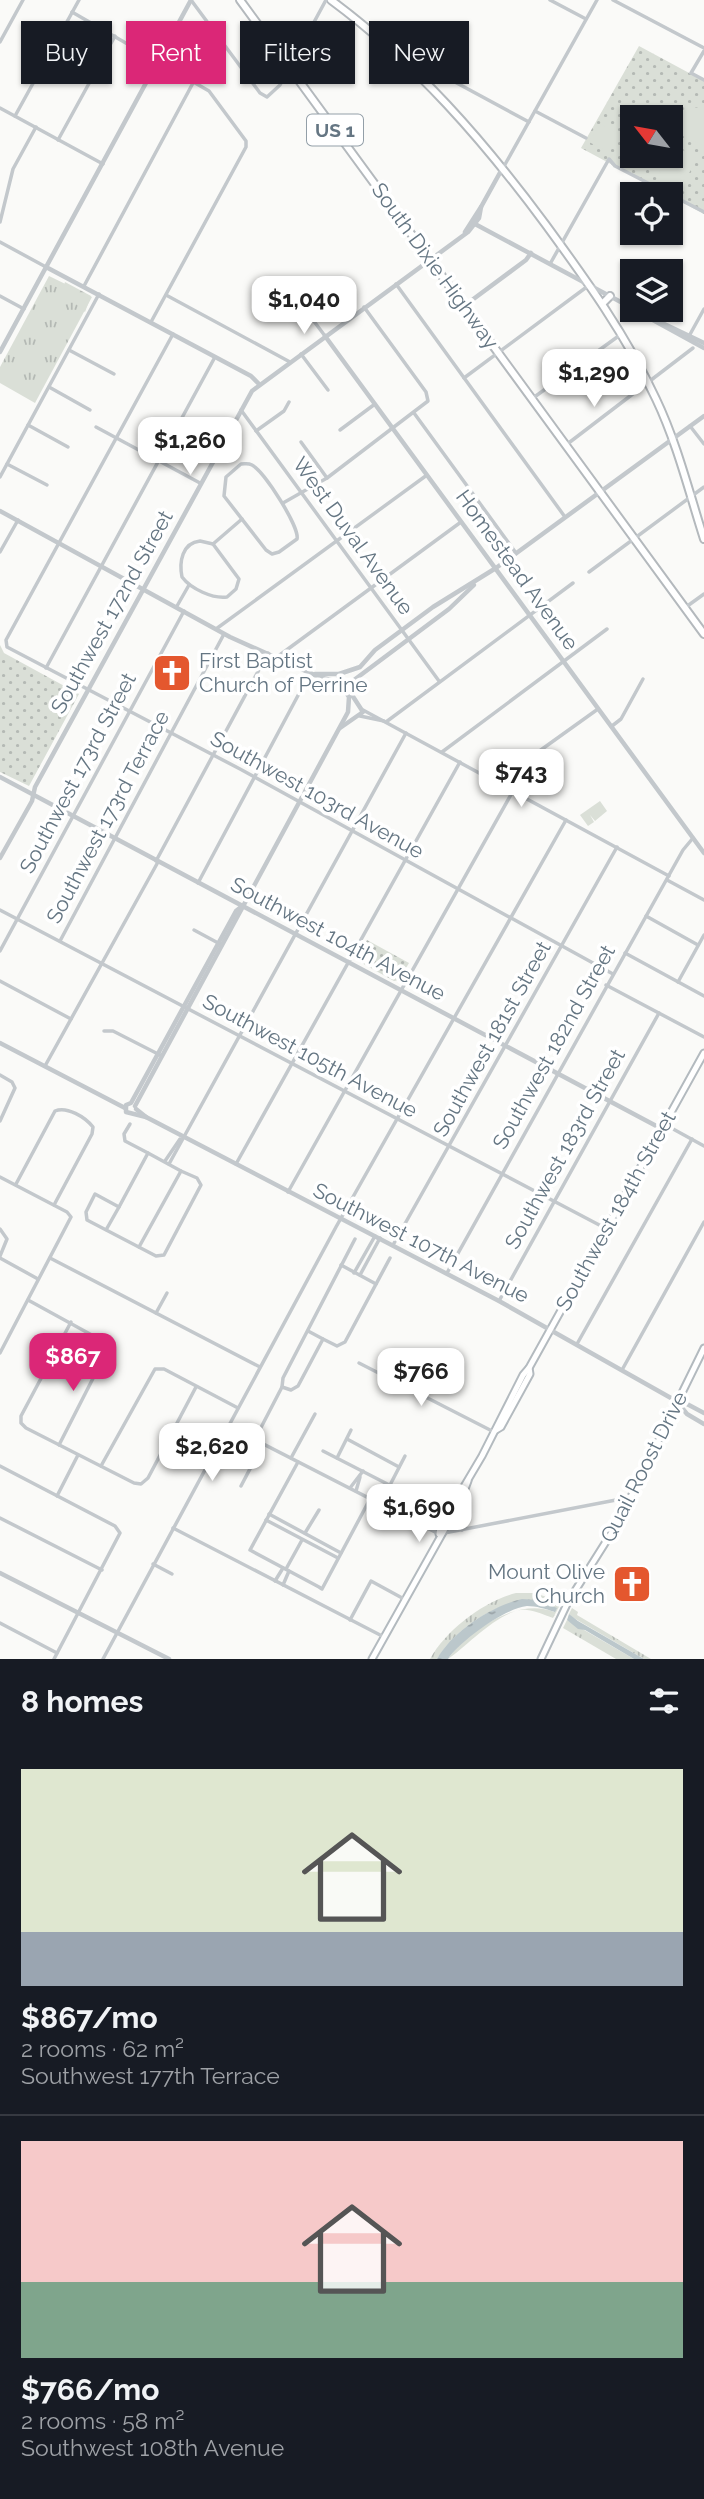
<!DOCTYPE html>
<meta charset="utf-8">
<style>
body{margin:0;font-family:Raleway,sans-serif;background:#242831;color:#f1f3f6;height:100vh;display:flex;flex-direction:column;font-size:26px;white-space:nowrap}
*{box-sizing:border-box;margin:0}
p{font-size:23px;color:#9ea1a6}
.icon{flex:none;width:38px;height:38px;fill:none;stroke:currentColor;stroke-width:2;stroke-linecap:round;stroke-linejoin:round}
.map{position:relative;height:1659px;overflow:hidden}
.details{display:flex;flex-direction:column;background:#171b24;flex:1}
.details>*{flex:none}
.hud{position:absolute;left:21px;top:21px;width:663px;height:63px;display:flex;gap:14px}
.needle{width:46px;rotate:301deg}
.buttons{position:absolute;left:620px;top:105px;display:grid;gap:14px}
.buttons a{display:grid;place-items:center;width:63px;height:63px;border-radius:0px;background:#171b24;box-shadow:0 2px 5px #0004;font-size:35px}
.price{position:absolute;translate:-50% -60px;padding:0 16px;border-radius:14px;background:#fff;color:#222;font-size:23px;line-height:46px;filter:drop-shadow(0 2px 4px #0008)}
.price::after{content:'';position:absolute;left:50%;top:42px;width:21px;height:16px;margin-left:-10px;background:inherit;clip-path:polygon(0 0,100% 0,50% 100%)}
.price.selected{background:#db2777;color:#fff}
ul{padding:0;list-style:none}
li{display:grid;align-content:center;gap:14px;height:371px;padding:0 21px}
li+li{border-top:2px solid #363941}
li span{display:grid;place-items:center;height:217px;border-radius:0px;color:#555}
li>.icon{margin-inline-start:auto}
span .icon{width:126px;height:126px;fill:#fffc;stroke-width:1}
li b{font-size:30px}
h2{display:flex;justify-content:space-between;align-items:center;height:84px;padding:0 21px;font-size:30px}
.chip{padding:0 24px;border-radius:0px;background:#171b24;box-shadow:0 2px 5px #0004;font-size:24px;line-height:63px}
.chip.selected{background:#db2777;color:#fff}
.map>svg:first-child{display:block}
</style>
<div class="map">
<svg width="704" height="1659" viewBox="0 0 704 1659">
<defs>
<pattern id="grass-tufts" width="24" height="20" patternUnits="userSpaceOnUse" patternTransform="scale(1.75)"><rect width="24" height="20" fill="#dadfd7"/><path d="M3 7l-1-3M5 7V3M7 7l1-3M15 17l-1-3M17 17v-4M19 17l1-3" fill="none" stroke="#b4b9b4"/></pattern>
<pattern id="forest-firs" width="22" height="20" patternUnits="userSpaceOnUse" patternTransform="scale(1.75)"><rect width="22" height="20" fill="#dadfd7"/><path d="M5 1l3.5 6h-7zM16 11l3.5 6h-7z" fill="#b4b9b4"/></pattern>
<pattern id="park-dots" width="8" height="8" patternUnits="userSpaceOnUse" patternTransform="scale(1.75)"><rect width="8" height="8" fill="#dadfd7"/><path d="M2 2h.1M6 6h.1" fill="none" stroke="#b4b9b4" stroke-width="1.8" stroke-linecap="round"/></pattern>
<pattern id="water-ripples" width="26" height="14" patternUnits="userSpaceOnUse" patternTransform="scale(1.75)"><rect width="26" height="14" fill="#bbc7cb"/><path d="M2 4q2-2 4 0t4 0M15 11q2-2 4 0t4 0" fill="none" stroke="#9ca6aa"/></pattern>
</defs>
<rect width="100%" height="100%" fill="#fafaf8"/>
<g fill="url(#grass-tufts)">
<polygon points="49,276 92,297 35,403 0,383 0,367"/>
<path d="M516 1593H533L562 1601 553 1618C545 1615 536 1611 527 1610 502 1607 466 1647 448 1659 468 1629 520 1597 554 1612L553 1605C513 1588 458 1625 437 1659H430C446 1630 484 1601 516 1593Z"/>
<polygon points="572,1608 578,1612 577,1615 651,1659 644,1659 572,1617 569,1614"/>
<polygon points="567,1620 634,1659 616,1659 563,1628"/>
</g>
<polygon fill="url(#forest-firs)" points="65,282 91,296 85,312 62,292"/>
<g fill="url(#park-dots)" fill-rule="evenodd">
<path d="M639 46 704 81V214L581 148ZM632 117H670V156H632Z"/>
<polygon points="0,645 4,653 79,694 29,786 0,772"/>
<polygon points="367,940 409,963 399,980 394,981 360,962 358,955"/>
</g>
<g fill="#dadfd7">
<path d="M704 107V146L670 130C674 114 689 107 704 107Z"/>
<polygon points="600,124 618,134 608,152 589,142"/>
<path d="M670 142 697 159 679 191C664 183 657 173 657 156H670Z"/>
<polygon points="600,801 607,811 595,821 590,815 594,822 588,826 580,815"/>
</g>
<g fill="url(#water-ripples)">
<path d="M522 1599 538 1600 557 1608 555 1612C546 1609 536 1606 527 1606 505 1608 460 1641 448 1659H437C452 1632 491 1606 522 1599Z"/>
<polygon points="569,1614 578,1621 644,1659 634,1659 585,1630 578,1629 567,1620"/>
</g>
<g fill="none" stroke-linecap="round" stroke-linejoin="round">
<g stroke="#b3babf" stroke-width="9">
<g id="secondary">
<polyline points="496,1430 501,1427 530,1374 529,1368"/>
<polyline points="439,1534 440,1527 482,1456 523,1375 529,1368 704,1053"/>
<polyline points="372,1659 460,1502 468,1481"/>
<polyline points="541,1659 568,1602 619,1521 704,1348"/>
</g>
</g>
<g stroke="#b4b9bd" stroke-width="10">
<g id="trunk">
<polyline points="240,0 704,634"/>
<path d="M331 0C416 63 483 140 546 225 587 281 626 335 656 399 677 443 689 492 704 539"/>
<polyline points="603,303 610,296"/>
</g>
</g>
<g stroke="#c3c8cc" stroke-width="3.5">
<polyline points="191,0 260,93 267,97 280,85 326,0"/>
<polyline points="550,0 586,19"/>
<polyline points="613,0 704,48"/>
<polyline points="72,12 209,91 246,141 246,147 151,322"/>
<polyline points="0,42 23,0"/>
<polyline points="392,48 529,122"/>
<polyline points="704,51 691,73 704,80"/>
<polyline points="424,79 427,72 434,72"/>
<polyline points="0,108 103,164"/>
<polyline points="535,111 586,138"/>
<polyline points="15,116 79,0"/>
<polyline points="58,140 115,36"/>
<polyline points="503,168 597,0"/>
<polyline points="0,222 13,169 36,127"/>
<polyline points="0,242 46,267"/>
<polyline points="550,264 609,159 615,166 704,212"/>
<polyline points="396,284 565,517"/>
<polyline points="84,286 193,83"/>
<polyline points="166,295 290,362"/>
<polyline points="0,296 24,309"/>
<polyline points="304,308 325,336"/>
<polyline points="173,334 6,640 7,647 240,769 613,974"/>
<polyline points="688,338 704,309"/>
<polyline points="69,350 114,374"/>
<polyline points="301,354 328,390"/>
<polyline points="464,378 588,286"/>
<polyline points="49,387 90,410"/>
<polyline points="533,398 620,335"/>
<polyline points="241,410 439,681"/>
<polyline points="414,413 516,553"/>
<polyline points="28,425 68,447"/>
<polyline points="690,426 704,444"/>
<polyline points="96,427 200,483"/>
<polyline points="340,430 375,404"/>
<polyline points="256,431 284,411 289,402"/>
<polyline points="301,442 327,478"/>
<polyline points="566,445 693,348"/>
<polyline points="7,464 47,485"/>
<path d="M241 464C246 464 248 463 252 465 265 472 300 528 297 539L279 552 272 554 266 550 224 496 226 477Z"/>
<polyline points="0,477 99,294"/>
<polyline points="283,503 327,478 428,401 426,392 364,307"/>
<path d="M200 541 213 544 239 579 236 589 227 597C213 599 191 589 182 577 179 562 182 543 200 541Z"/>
<polyline points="213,544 242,519"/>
<polyline points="0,552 18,520"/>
<polyline points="589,572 704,487"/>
<polyline points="177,606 189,585"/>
<polyline points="686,607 704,594"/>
<polyline points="216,629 427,475"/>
<polyline points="277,657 461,522"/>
<polyline points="46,668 215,357"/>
<polyline points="363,710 669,876"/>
<polyline points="360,716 384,721"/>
<polyline points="386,722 573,583"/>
<polyline points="612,726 621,719 643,679"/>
<polyline points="442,752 607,629"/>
<polyline points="500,784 524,762 598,709"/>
<polyline points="156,861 268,653"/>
<polyline points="667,880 704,900"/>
<polyline points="198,883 310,673"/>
<polyline points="0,910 605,1228"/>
<polyline points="646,916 698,945"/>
<polyline points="194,930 220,944"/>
<polyline points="60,941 224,634"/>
<polyline points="0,951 184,611"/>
<polyline points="625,953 704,996"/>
<polyline points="0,981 71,1019"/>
<polyline points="678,982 704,935"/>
<polyline points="606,985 704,1037"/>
<polyline points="104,1031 113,1031 160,1055"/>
<polyline points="45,1066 158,862"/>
<polyline points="0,1075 12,1082 15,1088 0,1121"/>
<polyline points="130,1124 124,1134 125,1141 148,1153"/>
<polyline points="664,1124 704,1146"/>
<polyline points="165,1161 180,1139"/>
<polyline points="169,1164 406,733"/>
<polyline points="236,1164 460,762"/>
<polyline points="0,1177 67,1212 71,1217 0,1353"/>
<path d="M16 1184 55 1111C67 1106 85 1117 93 1127L92 1134 54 1205"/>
<polyline points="288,1192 513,791"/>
<polyline points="119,1207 148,1153 181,1171 139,1247"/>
<polyline points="0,1229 7,1239 0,1256"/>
<polyline points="106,1230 119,1207 95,1194 86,1212 87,1220 156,1256 164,1255 201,1185 197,1178 181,1171"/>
<polyline points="393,1245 617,847"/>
<polyline points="0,1258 38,1279"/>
<polyline points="50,1258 260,1367"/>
<polyline points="341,1265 376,1284"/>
<polyline points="354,1273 375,1236"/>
<polyline points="447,1273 683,850 693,838"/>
<polyline points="360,1275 380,1238"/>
<polyline points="28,1300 110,1345 59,1445"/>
<polyline points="499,1301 659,1013"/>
<polyline points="156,1313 167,1293"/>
<polyline points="71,1322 21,1416 21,1423 26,1428 134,1483 141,1484 148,1478 196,1387"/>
<polyline points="308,1331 323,1339"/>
<polyline points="577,1344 692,1139"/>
<polyline points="359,1363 494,1432"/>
<polyline points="622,1370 704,1222"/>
<polyline points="282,1387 291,1390 298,1386 323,1339 337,1346 345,1342 390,1258"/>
<polyline points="228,1426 439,1534 616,1500 628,1503"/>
<polyline points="255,1439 282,1387 283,1378 355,1239"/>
<polyline points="347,1439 399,1467"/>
<polyline points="323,1451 401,1491"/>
<polyline points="291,1458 315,1414"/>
<polyline points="337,1458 351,1430"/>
<polyline points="298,1462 250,1550 319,1587 322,1589 370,1499"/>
<polyline points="0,1466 115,1526 120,1533 54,1659"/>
<polyline points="101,1466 155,1369 164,1369 238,1408"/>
<polyline points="390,1485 405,1456"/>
<polyline points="241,1486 263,1444"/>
<polyline points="350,1488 363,1471"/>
<polyline points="356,1491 360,1477"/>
<polyline points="57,1496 78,1455"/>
<polyline points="269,1514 341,1553"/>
<polyline points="0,1518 102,1570"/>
<polyline points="266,1520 338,1558"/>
<polyline points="452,1520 462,1530"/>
<polyline points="173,1528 384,1637"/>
<polyline points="305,1533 319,1510"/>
<polyline points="153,1564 172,1574"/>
<polyline points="286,1569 302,1540"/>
<polyline points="275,1581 283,1568"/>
<polyline points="283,1585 289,1571"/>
<polyline points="350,1620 371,1581 404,1599"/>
<polyline points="0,1623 57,1653"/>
<polyline points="103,1659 336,1227 566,820"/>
</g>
<g stroke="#c3c8cc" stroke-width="4.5">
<polyline points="481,207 502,169"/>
<polyline points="475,224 632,308"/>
<polyline points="46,267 251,376 259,384"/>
<polyline points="464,306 526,260 531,253"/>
<polyline points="635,310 704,343"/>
<polyline points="642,314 704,348"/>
<polyline points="325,336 704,853"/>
<polyline points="0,352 191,0"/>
<polyline points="0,511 230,637 319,677 339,682"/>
<polyline points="315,674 338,674"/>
<polyline points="350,683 449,609 474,585"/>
<polyline points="340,728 363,712 352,695 350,683"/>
<polyline points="0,777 662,1129"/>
<polyline points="0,858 32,801 35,787 252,391 468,232 479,218 481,207 465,232"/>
<polyline points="241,907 236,911 131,1103 126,1105 126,1112 146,1117 499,1301 678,1402 687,1404 704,1413"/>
<polyline points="0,1043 125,1108"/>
<polyline points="135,1106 348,712 349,697 338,680 339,674 360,667 375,650 433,607 496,568 704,416"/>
<polyline points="136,1109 146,1117"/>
<polyline points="678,1403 687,1414 704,1424"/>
<polyline points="0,1573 169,1659"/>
</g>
<use href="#secondary" stroke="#fff" stroke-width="5"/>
<use href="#trunk" stroke="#fff" stroke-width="6"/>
</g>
<defs>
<g id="church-square" transform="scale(2.0125)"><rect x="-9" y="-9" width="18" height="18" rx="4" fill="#e4572e" stroke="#fff"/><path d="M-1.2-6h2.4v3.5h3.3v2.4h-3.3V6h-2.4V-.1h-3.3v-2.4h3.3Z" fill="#fff"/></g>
</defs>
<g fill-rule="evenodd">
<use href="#church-square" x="172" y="673"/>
<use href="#church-square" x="632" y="1584"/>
</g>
<g text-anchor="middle" stroke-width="7" stroke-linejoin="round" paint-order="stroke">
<rect fill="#fff" stroke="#939fa8" stroke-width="2" x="307" y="114.5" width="56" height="31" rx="5"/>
<g font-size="19" font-weight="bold" fill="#657683">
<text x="335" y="137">US 1</text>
</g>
<g font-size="21" fill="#657683" stroke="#fff">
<text transform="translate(435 266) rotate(54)" y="7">South Dixie Highway</text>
<text transform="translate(353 536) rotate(54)" y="7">West Duval Avenue</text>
<text transform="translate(517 570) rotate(54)" y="7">Homestead Avenue</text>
<text transform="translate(112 612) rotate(-61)" y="7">Southwest 172nd Street</text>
<text transform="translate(78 773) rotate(-62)" y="7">Southwest 173rd Street</text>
<text transform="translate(317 795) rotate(29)" y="7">Southwest 103rd Avenue</text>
<text transform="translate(108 817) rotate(-62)" y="7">Southwest 173rd Terrace</text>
<text transform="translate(338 939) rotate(28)" y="7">Southwest 104th Avenue</text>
<text transform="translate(492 1039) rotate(-61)" y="7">Southwest 181st Street</text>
<text transform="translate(554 1047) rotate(-61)" y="7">Southwest 182nd Street</text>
<text transform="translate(310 1056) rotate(28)" y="7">Southwest 105th Avenue</text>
<text transform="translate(565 1149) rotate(-61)" y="7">Southwest 183rd Street</text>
<text transform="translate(616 1211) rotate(-61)" y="7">Southwest 184th Street</text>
<text transform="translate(421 1243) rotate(27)" y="7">Southwest 107th Avenue</text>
<text transform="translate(644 1467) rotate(-63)" y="7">Quail Roost Drive</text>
</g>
<g font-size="21" fill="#657683" stroke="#fff" text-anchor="start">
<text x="199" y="668">First Baptist<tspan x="199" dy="24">Church of Perrine</tspan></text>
<text x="605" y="1579" text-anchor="end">Mount Olive<tspan x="605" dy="24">Church</tspan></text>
</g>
</g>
</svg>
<div class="buttons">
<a><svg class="needle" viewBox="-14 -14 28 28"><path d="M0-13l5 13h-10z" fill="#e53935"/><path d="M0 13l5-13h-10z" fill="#9ea1a6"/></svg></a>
<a><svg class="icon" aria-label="locate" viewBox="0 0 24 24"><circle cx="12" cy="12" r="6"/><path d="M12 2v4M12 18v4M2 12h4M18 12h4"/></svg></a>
<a><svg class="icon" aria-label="layers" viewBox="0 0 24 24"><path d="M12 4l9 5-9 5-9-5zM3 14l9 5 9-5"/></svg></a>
</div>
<b class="price" style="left:304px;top:336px">$1,040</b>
<b class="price" style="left:594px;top:409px">$1,290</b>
<b class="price" style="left:190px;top:477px">$1,260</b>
<b class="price" style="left:521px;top:809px">$743</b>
<b class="price selected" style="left:73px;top:1393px">$867</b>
<b class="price" style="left:421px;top:1408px">$766</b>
<b class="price" style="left:212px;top:1483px">$2,620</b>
<b class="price" style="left:419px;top:1544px">$1,690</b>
<div class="hud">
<a class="chip">Buy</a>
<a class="chip selected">Rent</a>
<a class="chip">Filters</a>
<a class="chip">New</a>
</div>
</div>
<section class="details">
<h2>8 homes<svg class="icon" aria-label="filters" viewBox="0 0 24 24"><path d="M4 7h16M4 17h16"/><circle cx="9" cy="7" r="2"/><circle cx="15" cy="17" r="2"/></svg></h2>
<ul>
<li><span style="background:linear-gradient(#dfe7d0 75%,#9aa5b1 0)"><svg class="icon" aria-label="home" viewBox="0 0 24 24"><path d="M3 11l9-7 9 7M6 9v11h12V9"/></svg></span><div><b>$867/mo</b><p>2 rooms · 62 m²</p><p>Southwest 177th Terrace</p></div></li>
<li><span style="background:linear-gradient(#f6c9c9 65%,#7fa58c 0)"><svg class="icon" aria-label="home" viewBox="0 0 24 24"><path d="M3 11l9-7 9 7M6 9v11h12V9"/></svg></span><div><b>$766/mo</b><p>2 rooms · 58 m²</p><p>Southwest 108th Avenue</p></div></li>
</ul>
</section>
